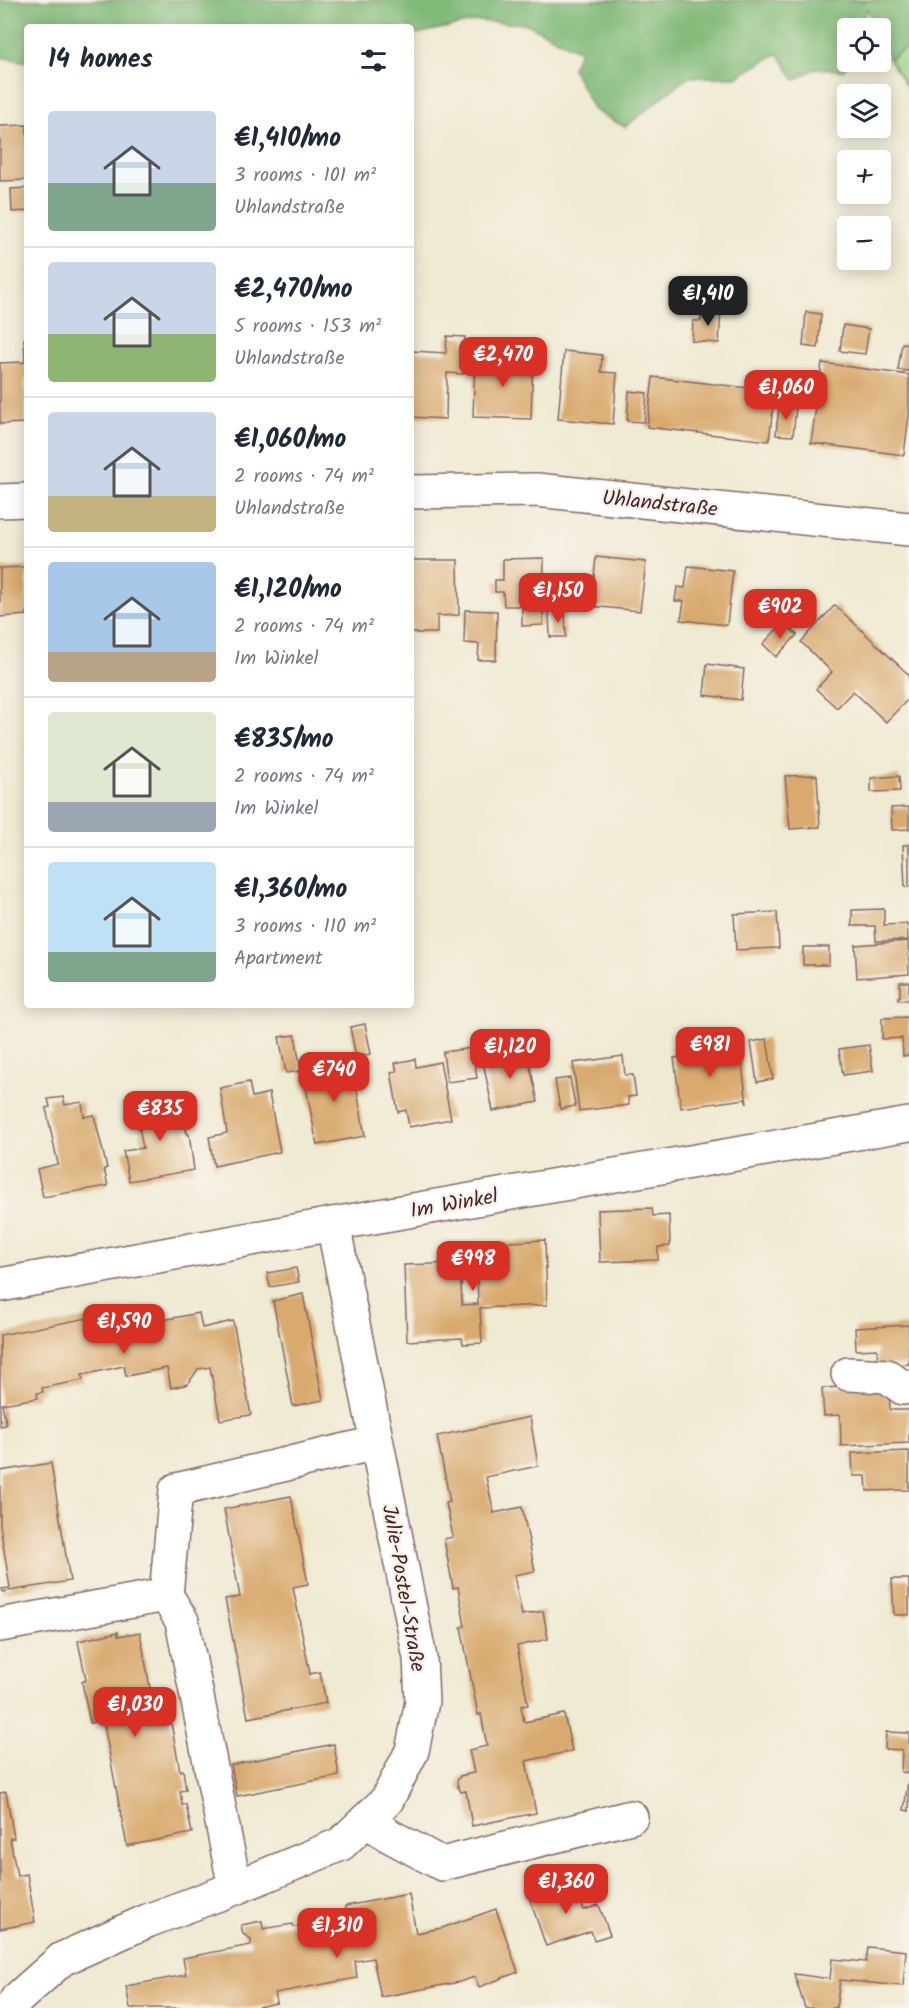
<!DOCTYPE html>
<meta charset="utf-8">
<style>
body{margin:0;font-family:Kalam,sans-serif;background:#f6f6f7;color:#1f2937;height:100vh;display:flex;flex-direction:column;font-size:22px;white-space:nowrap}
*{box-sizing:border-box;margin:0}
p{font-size:20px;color:#747a83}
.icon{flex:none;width:33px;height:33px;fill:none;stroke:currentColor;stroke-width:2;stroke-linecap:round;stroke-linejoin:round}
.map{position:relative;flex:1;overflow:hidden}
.panel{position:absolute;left:24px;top:24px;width:390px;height:984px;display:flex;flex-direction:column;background:#fff;border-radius:6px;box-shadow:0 3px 15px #0003}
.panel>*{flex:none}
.tools{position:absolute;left:837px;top:18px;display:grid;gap:12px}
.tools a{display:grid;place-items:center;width:54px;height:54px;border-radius:6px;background:#fff;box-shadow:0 3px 15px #0003;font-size:30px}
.price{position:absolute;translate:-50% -51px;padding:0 14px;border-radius:12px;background:#d93025;color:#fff;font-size:20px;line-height:39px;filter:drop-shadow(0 2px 3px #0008)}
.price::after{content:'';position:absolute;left:50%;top:36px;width:18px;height:14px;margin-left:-9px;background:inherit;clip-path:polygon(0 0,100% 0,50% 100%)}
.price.on{background:#222;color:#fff}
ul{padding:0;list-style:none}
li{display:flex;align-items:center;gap:18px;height:150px;padding:0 24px}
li+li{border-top:2px solid #e0e1e3}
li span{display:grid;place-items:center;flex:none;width:168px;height:120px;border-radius:6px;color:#555}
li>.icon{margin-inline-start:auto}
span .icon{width:72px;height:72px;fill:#fffc;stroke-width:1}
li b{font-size:26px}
h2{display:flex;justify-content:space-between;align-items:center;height:72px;padding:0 24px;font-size:26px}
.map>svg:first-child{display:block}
</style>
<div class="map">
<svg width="909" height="2008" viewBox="0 0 909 2008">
<rect width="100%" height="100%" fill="#f7f3e8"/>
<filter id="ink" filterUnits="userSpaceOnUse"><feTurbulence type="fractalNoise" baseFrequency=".0167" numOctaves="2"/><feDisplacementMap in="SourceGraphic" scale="12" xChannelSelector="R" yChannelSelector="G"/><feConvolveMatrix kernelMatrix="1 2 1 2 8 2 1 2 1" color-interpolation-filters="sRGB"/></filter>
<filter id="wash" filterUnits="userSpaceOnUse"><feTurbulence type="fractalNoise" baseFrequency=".008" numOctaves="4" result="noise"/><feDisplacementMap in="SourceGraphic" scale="24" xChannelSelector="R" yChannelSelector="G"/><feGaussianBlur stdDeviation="1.35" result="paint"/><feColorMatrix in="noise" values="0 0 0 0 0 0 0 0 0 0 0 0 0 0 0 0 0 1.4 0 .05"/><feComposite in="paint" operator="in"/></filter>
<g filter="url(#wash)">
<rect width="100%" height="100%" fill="#efead2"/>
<polygon fill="#a2da8c" stroke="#767c5c" stroke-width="1.5" points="909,46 909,91 889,59"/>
<polygon fill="#81ba78" stroke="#666c52" stroke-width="1.5" points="0,0 909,0 909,46 889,59 881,40 880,28 876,28 867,9 860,28 848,28 848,62 844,71 816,68 795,80 778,53 737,77 688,77 625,127 594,110 572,68 580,51 527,24 477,21 411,35 411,27 27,27 27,62 0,57"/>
<g id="blocks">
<g fill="#d9aa6f">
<polygon points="27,125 27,180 0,181 0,126"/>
<polygon points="27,188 27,211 12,212 11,189"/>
<polygon points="701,309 721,309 719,343 692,341 693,321 701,321"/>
<polygon points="806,312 821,314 818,348 803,346"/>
<polygon points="843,325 869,329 865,354 840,351"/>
<polygon points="447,336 465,337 463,374 447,373 446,419 411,417 413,351 446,353"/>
<polygon points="24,339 27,339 27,380 25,380 26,423 0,424 0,363 25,362"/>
<polygon points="902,343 909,344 909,371 898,370"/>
<polygon points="564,351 602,355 601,372 617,373 613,424 558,419"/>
<polygon points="475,356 533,358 531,419 473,417"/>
<polygon points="822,363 909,375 909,415 904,455 811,443"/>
<polygon points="653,377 775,391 769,441 647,427"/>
<polygon points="629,391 647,393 644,422 627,421"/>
<polygon points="779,405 796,407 793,436 776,435"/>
<polygon points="596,557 646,562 640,611 591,606"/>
<polygon points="544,558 543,625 522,626 522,606 504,606 503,592 495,592 495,580 503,580 503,559"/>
<polygon points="411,560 458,560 459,615 437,616 437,633 411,633"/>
<polygon points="688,566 733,571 727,625 681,620 684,601 675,601 677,587 685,588"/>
<polygon points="27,567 27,615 0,617 0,568"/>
<polygon points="835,605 909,675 909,698 886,722 853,691 837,708 816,689 832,672 801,642"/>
<polygon points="465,610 497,611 496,660 478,660 479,644 464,643"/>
<polygon points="565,610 566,637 550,637 549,611"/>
<polygon points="784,622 797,635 776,657 763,644"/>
<polygon points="707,664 744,669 741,700 704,695"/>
<polygon points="817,775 820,827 790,829 785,776"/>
<polygon points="899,776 900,791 871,792 871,778"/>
<polygon points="909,807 909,829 892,830 891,808"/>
<polygon points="903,845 909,845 909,887 905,887"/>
<polygon points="884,909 884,925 907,924 908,940 876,941 875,926 852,926 852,910"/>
<polygon points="777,912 779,948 736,950 734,914"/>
<polygon points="908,941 909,974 857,978 855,945"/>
<rect x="803" y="947" width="26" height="18"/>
<polygon points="900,982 909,982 909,1000 898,1000 898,997 900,997"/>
<polygon points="909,1017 909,1055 903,1056 902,1038 882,1039 882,1018"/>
<polygon points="365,1024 371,1054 356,1057 350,1027"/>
<polygon points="295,1035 301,1071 286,1073 279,1037"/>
<polygon points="767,1039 773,1079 757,1082 751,1042"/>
<polygon points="869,1045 873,1071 843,1075 839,1049"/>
<polygon points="472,1048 477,1078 447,1082 443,1052"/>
<polygon points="526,1048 538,1102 493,1111 482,1057"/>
<polygon points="740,1049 747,1104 745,1099 681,1108 674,1058"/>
<polygon points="623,1056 625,1075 633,1075 636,1096 628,1097 629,1105 579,1111 573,1063"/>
<polygon points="415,1059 416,1067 440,1062 451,1119 409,1127 406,1110 398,1112 391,1072 397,1071 395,1063"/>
<polygon points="352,1062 365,1136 317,1145 303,1071"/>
<polygon points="570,1078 575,1106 560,1109 555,1080"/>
<polygon points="249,1082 252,1097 269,1093 280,1152 214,1166 209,1137 227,1133 220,1088"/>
<polygon points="63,1097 65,1105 82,1102 84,1117 94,1115 107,1168 104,1169 108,1186 43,1197 37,1169 58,1164 46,1108 50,1107 48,1099"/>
<polygon points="180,1098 187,1134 189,1134 194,1170 129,1181 123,1151 143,1148 135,1105"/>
<polygon points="652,1208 653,1216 669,1215 670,1246 658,1247 658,1260 600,1262 598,1210"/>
<polygon points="545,1240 547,1305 480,1308 482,1343 463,1344 462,1338 407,1341 404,1265 460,1263 462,1305 478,1304 477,1275 494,1274 493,1243"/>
<polygon points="296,1268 299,1282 270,1287 267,1273"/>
<polygon points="303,1294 323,1400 293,1406 273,1301"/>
<polygon points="154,1305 158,1321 199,1313 202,1328 233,1321 251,1415 220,1420 210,1367 198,1369 188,1384 171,1388 167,1368 126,1376 124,1366 82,1375 83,1380 42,1388 43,1392 37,1393 38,1398 2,1404 6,1425 0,1426 0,1335"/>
<polygon points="909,1325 909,1364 878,1366 877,1349 856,1350 855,1328"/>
<polygon points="889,1385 890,1410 909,1410 909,1443 841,1446 840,1415 824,1416 822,1388"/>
<polygon points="530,1417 538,1466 486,1477 494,1513 522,1507 535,1571 514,1575 522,1615 543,1611 548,1639 517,1646 528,1705 521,1706 524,1722 564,1714 572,1751 526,1761 536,1813 472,1826 466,1791 461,1792 458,1787 457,1781 460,1776 474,1773 469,1750 487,1746 481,1714 478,1715 461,1627 465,1626 458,1587 453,1588 444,1539 453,1537 446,1503 450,1502 437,1436"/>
<polygon points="909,1451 909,1490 867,1491 866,1476 853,1476 852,1453"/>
<polygon points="51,1463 70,1581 3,1592 2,1589 10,1588 0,1525 0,1471"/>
<polygon points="291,1496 308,1584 293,1587 310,1674 320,1672 326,1703 248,1718 225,1599 240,1597 224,1509"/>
<polygon points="892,1579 909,1579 909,1615 894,1615"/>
<polygon points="118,1632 118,1636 140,1632 154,1710 168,1707 180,1771 183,1770 186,1790 180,1791 182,1805 186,1804 192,1833 127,1846 103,1720 90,1723 82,1682 86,1680 78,1641"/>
<polygon points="886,1732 909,1733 909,1773 901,1772 902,1750 885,1749"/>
<polygon points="334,1744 339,1776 237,1796 231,1765"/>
<polygon points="908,1781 909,1781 909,1811 904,1810"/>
<polygon points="6,1792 14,1838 10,1838 17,1876 27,1874 35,1922 0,1929 0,1793"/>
<polygon points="574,1881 584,1910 599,1905 610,1935 594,1940 591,1931 546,1946 529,1897"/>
<polygon points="409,1894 416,1933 442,1928 496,1909 518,1972 479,1987 475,1977 459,1982 381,1997 373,1958 355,1961 357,1978 275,1993 277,2003 253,2008 130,2008 126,1986 186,1975 183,1958 251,1945 251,1939 243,1934 241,1925 262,1921 263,1929 293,1924 294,1927 347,1917 345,1906"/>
<polygon points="868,1947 906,1951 903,1986 840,1980 836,2008 805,2008 794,1974 830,1979 832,1959 866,1962"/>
</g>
</g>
</g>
<g filter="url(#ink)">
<use href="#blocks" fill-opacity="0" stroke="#846665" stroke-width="1.5"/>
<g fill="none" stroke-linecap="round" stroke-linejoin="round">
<g stroke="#846665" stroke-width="36">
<g id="minor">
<polyline points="411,492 537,490 909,529"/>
<polyline points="0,501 27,500"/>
<polyline points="0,1285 333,1224 909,1124"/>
<polyline points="848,1374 887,1376 903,1388 909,1387"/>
<polyline points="166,1595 182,1621 235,1888"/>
<polyline points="0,1625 166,1595 176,1490 376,1443"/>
<polyline points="366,1820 390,1836 442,1864 631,1817"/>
<polyline points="11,2008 17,1999 62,1959 147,1921 235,1888 341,1844 387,1800 412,1751 422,1702 420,1658 333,1224"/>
</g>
</g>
<use href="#minor" stroke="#fff" stroke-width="33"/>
</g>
</g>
<g text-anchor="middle" stroke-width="5" stroke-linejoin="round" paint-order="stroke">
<g font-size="21" fill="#4a1f2b" stroke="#f7f3e8">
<text transform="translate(660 503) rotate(6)" y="7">Uhlandstraße</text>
<text transform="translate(454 1203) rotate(-10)" y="7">Im Winkel</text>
<text transform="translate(404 1588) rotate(80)" y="7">Julie-Postel-Straße</text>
</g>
</g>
</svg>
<div class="tools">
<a><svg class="icon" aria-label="locate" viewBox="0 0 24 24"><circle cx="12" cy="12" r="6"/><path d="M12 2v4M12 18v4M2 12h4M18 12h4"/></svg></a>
<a><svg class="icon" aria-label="layers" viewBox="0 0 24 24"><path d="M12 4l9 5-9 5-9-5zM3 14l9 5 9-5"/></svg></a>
<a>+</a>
<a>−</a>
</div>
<b class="price on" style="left:708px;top:327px">€1,410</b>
<b class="price" style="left:503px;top:388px">€2,470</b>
<b class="price" style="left:786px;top:421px">€1,060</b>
<b class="price" style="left:558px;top:624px">€1,150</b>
<b class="price" style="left:780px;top:640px">€902</b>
<b class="price" style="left:710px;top:1078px">€981</b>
<b class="price" style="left:510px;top:1080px">€1,120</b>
<b class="price" style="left:334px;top:1103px">€740</b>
<b class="price" style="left:160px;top:1142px">€835</b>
<b class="price" style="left:473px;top:1292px">€998</b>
<b class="price" style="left:124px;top:1355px">€1,590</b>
<b class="price" style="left:135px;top:1738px">€1,030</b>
<b class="price" style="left:566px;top:1915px">€1,360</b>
<b class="price" style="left:337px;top:1959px">€1,310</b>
<section class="panel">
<h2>14 homes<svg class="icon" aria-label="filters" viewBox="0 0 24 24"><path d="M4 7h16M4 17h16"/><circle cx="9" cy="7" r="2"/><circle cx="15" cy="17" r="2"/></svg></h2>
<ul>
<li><span style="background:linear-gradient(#c9d6e8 60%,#7fa58c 0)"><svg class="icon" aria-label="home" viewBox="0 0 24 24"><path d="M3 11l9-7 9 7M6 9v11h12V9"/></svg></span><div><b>€1,410/mo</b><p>3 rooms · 101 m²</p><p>Uhlandstraße</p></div></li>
<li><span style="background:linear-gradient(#c9d6e8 60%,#8fb573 0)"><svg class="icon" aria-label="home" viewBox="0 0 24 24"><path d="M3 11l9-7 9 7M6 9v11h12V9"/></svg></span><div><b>€2,470/mo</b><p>5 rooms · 153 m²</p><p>Uhlandstraße</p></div></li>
<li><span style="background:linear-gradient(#c9d6e8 70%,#c2b280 0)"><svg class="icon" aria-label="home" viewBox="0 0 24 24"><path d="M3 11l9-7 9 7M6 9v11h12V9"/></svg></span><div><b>€1,060/mo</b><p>2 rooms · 74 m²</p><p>Uhlandstraße</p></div></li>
<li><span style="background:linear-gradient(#a9c7e8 75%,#b9a48a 0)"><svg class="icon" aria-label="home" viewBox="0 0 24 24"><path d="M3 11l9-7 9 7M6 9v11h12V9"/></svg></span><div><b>€1,120/mo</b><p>2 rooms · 74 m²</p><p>Im Winkel</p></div></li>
<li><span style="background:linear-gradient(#dfe7d0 75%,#9aa5b1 0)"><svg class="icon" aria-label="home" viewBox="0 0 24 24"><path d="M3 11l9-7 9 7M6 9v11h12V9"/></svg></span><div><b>€835/mo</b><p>2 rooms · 74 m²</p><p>Im Winkel</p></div></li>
<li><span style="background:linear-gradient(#bfe0f5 75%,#7fa58c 0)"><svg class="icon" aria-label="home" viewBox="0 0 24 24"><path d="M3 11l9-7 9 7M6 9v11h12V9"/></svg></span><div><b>€1,360/mo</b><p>3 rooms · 110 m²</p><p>Apartment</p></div></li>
</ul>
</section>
</div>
